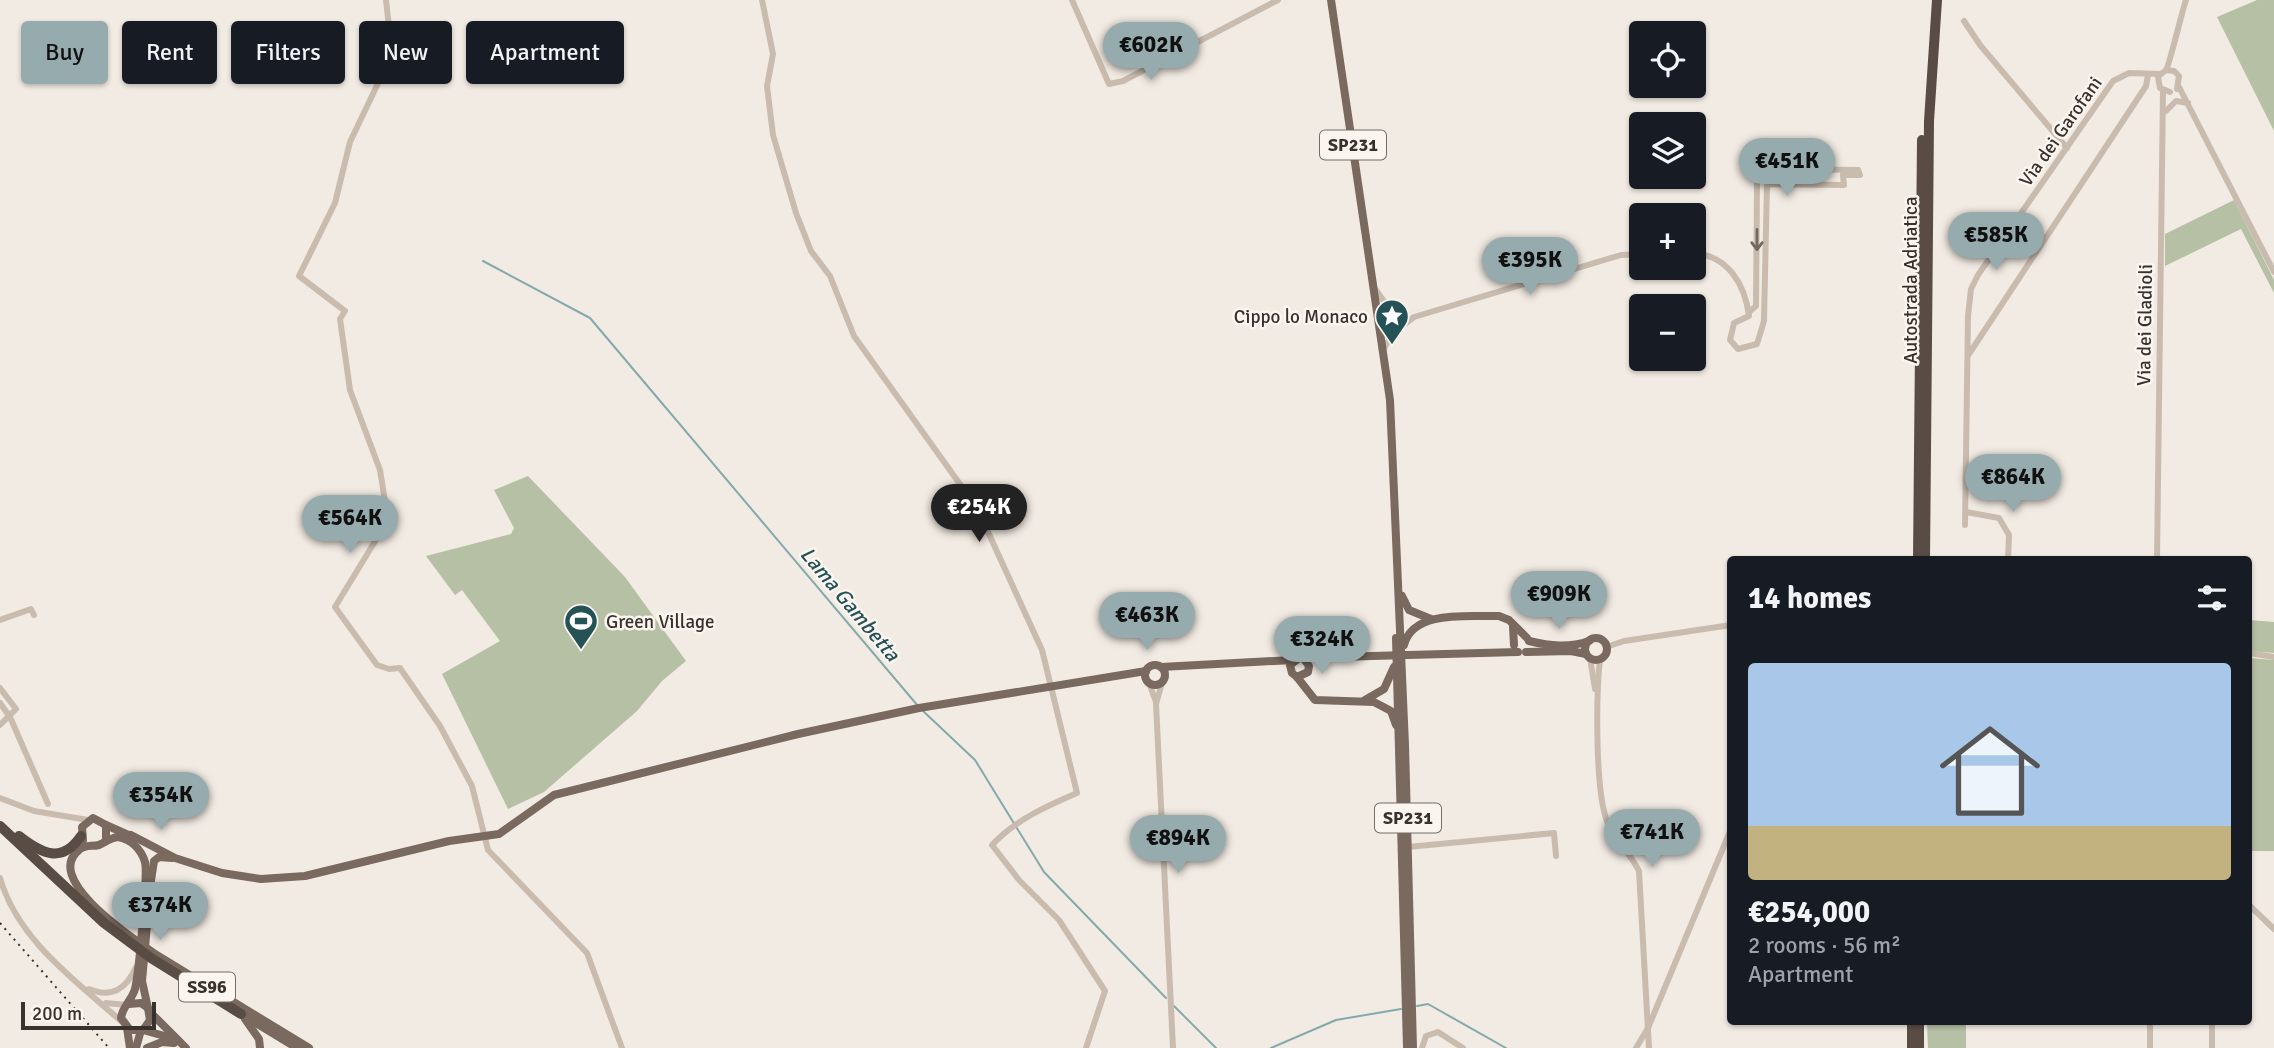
<!DOCTYPE html>
<meta charset="utf-8">
<style>
body{margin:0;font-family:Signika,sans-serif;background:#242831;color:#f1f3f6;height:100vh;display:flex;flex-direction:column;font-size:26px;white-space:nowrap}
*{box-sizing:border-box;margin:0}
p{font-size:23px;color:#9ea1a6}
.icon{flex:none;width:38px;height:38px;fill:none;stroke:currentColor;stroke-width:2;stroke-linecap:round;stroke-linejoin:round}
.map{position:relative;flex:1;overflow:hidden}
.side{position:absolute;left:1727px;top:556px;width:525px;height:469px;display:flex;flex-direction:column;background:#171b24;border-radius:7px;box-shadow:0 2px 5px #0004}
.side>*{flex:none}
.top-card{position:absolute;left:21px;top:21px;width:665px;height:63px;display:flex;gap:14px}
.buttons{position:absolute;left:1629px;top:21px;display:grid;gap:14px}
.buttons a{display:grid;place-items:center;width:77px;height:77px;border-radius:7px;background:#171b24;box-shadow:0 2px 5px #0004;font-size:35px}
.scale{position:absolute;left:21px;bottom:18px;width:135px;box-sizing:border-box;padding-left:7px;border:4px solid #39312d;border-top:0;font-size:19px;line-height:24px;white-space:nowrap;color:#39312d;-webkit-text-stroke:5px #faf5ef;paint-order:stroke}
.price{position:absolute;translate:-50% -60px;padding:0 16px;border-radius:24px;background:#95abae;color:#111;font-size:23px;line-height:46px;filter:drop-shadow(0 2px 4px #0008)}
.price::after{content:'';position:absolute;left:50%;top:42px;width:21px;height:16px;margin-left:-10px;background:inherit;clip-path:polygon(0 0,100% 0,50% 100%)}
.price.on{background:#222;color:#fff}
ul{padding:0;list-style:none}
li{display:grid;align-content:center;gap:14px;height:371px;padding:0 21px}
li span{display:grid;place-items:center;height:217px;border-radius:7px;color:#555}
li>.icon{margin-inline-start:auto}
span .icon{width:126px;height:126px;fill:#fffc;stroke-width:1}
li b{font-size:30px}
h2{display:flex;justify-content:space-between;align-items:center;height:84px;padding:0 21px;font-size:30px}
.pill{padding:0 24px;border-radius:7px;background:#171b24;box-shadow:0 2px 5px #0004;font-size:24px;line-height:63px}
.pill.on{background:#95abae;color:#111}
.map>svg:first-child{display:block}
</style>
<div class="map">
<svg width="2274" height="1048" viewBox="0 0 2274 1048">
<rect width="100%" height="100%" fill="#f2ebe3"/>
<g fill="#b6c0a4">
<polygon points="2257,0 2274,0 2274,131 2217,17"/>
<polygon points="2234,200 2274,280 2274,293 2241,229 2165,266 2165,234"/>
<polygon points="528,476 625,577 686,661 662,681 637,711 544,792 508,809 442,674 500,641 462,590 455,595 426,556 511,534 514,528 494,490"/>
<polygon points="2249,620 2274,622 2274,653 2249,651"/>
<polygon points="2249,658 2274,660 2274,851 2249,851"/>
<polygon points="1927,1022 1966,1022 1966,1048 1928,1048"/>
</g>
<g fill="none" stroke-linecap="round" stroke-linejoin="round">
<g stroke="#84a9ad" stroke-width="2">
<polyline points="483,261 590,318 918,706"/>
<polyline points="922,710 975,760 1044,872 1166,998"/>
<polyline points="1174,1006 1216,1048"/>
<polyline points="1417,1006 1428,1004 1506,1048"/>
<polyline points="1271,1048 1336,1020 1401,1009"/>
</g>
<g stroke="#c9bcaf" stroke-width="6">
<polyline points="386,0 392,54 350,142 335,203 299,276 345,311 340,319 350,390 380,470 388,520 335,607 377,665 389,669 400,668 440,726 472,786 488,850 587,953 622,1048"/>
<path d="M762 0 773 54 767 86 773 135 796 213 811 251 830 276 854 336 977 508 1042 650 1077 793C1047 806 1015 820 992 845L1019 880 1059 920 1105 991 1086 1048"/>
<polyline points="1072,0 1109,84 1123,81 1278,0"/>
<polyline points="1964,21 1980,45 2067,148"/>
<polyline points="2166,70 2174,71 2179,76 2177,89"/>
<polyline points="2179,87 2274,272"/>
<path d="M2170 92 2160 88 2158 77C2160 74 2163 73 2166 70 2169 67 2182 11 2186 0"/>
<polyline points="2166,111 2176,101 2188,103"/>
<path d="M1694 253C1728 256 1745 284 1749 316L1734 323 1730 340 1738 349 1757 344 1764 321 1767 184 1844 185 1843 175H1860L1858 170"/>
<polyline points="1376,290 1387,306 1404,316"/>
<polyline points="1749,312 1756,306 1757,182 1760,173 1767,169 1858,170"/>
<polyline points="1381,325 1401,316"/>
<polyline points="1383,350 1393,333 1414,317 1621,255 1642,254"/>
<polyline points="1969,354 2146,86 2148,75"/>
<polyline points="1966,512 1999,518 2009,535 2008,560"/>
<polyline points="1965,525 1968,316 1971,289 1978,275 2113,81 2129,73 2160,74"/>
<polyline points="2157,560 2163,91"/>
<polyline points="0,620 31,609 34,615"/>
<polyline points="1606,647 1624,641 1731,625"/>
<polyline points="2249,653 2274,657"/>
<polyline points="1590,658 1595,689"/>
<path d="M1600 659C1596 695 1595 790 1607 821 1613 838 1630 853 1639 871L1649 1048"/>
<polyline points="1149,683 1156,702"/>
<polyline points="1162,683 1156,704 1173,1048"/>
<polyline points="0,688 16,709 0,725"/>
<polyline points="0,703 10,717 48,804"/>
<polyline points="0,798 34,811 88,820"/>
<polyline points="1408,847 1554,833 1556,856"/>
<path d="M0 878C18 940 75 980 122 1022"/>
<polyline points="2249,905 2274,929"/>
<path d="M89 989C112 999 127 988 136 967"/>
<polyline points="106,1003 127,1005"/>
<polyline points="1422,1048 1426,1036 1438,1032 1463,1048"/>
<polyline points="1636,1048 1648,1028 1731,829"/>
<polyline points="2150,1048 2150,1022"/>
<polyline points="2212,1048 2212,1022"/>
</g>
<g stroke="#79695f" stroke-width="8">
<polyline points="1331,0 1390,400 1405,745 1413,1048"/>
<polyline points="1402,596 1409,610 1431,619"/>
<polyline points="1513,627 1514,645"/>
<polyline points="1396,638 1407,1048"/>
<circle cx="1596" cy="649" r="11"/>
<path d="M1529 641C1550 646 1569 648 1589 641"/>
<path d="M1404 645C1413 609 1470 617 1499 616L1509 620 1527 638"/>
<polyline points="1526,652 1571,651 1586,654"/>
<circle cx="1155" cy="675" r="10"/>
<polyline points="1161,667 1293,660"/>
<polyline points="1297,677 1292,673 1290,665 1299,658 1518,652"/>
<polyline points="1297,677 1315,700 1374,702 1391,711 1396,725"/>
<polyline points="1297,677 1308,672 1309,666 1304,659"/>
<polyline points="1365,700 1384,689 1394,667"/>
<polyline points="106,825 133,837"/>
<polyline points="131,835 175,858 222,873 261,879 305,876 449,841 499,834 554,795 798,734 919,708 1146,671"/>
<polyline points="83,840 82,827 93,818 106,825 106,840"/>
<polyline points="150,887 154,861 159,857 172,858"/>
<path d="M129 1004 141 1003 148 1008 150 1020 143 1030H130L121 1018C122 1007 132 1000 135 989 139 971 148 877 145 862 141 849 131 839 118 837 110 838 106 842 99 845 91 847 86 844 79 850 42 879 134 939 155 954L309 1048"/>
<polyline points="148,1008 142,981 149,903"/>
<polyline points="151,1013 186,1048"/>
<polyline points="241,1014 297,1048"/>
<polyline points="245,1019 259,1039 260,1048"/>
<polyline points="127,1028 130,1048"/>
<polyline points="143,1030 168,1037"/>
<polyline points="136,1048 141,1030"/>
<polyline points="147,1048 162,1042 174,1043"/>
</g>
<g stroke="#594c45" stroke-width="10">
<polyline points="1918,560 1922,140"/>
<polyline points="1925,560 1929,121 1937,0"/>
<polyline points="0,826 104,923 151,958 241,1014"/>
<path d="M19 836C42 854 62 864 81 836"/>
<polyline points="1912,1048 1912,1022"/>
<polyline points="1919,1048 1919,1022"/>
</g>
<polyline stroke="#39312d" stroke-width="2" stroke-dasharray="2 5" stroke-linecap="butt" points="0,923 109,1048"/>
</g>
<defs><path id="oneway-shaft" d="M-6 0H5M1.5-3L5.5 0L1.5 3" fill="none" stroke-width="1.6" stroke-linecap="round" stroke-linejoin="round" transform="scale(1.75)"/></defs>
<use stroke="#736961" href="#oneway-shaft" transform="translate(1757 240) rotate(90)"/>
<defs>
<g id="sight-pin" transform="scale(1.75)"><path d="M0 17L-7.5 6A9.5 9.5 0 1 1 7.5 6Z" fill="#255257" stroke="#faf5ef"/><path d="M0-6L1.8-2.2L6-1.7L2.9 1.2L3.7 5.4L0 3.3L-3.7 5.4L-2.9 1.2L-6-1.7L-1.8-2.2Z" fill="#fff"/></g>
<g id="stadium-pin" transform="scale(1.75)"><path d="M0 17L-7.5 6A9.5 9.5 0 1 1 7.5 6Z" fill="#255257" stroke="#faf5ef"/><path d="M0-5a6.5 5 0 1 0 0 10a6.5 5 0 1 0 0-10ZM-3.5-1.8h7v3.6h-7Z" fill="#fff"/></g>
</defs>
<g fill-rule="evenodd">
<use href="#sight-pin" x="1392" y="316"/>
<use href="#stadium-pin" x="581" y="621"/>
</g>
<g text-anchor="middle" stroke-width="5" stroke-linejoin="round" paint-order="stroke">
<g fill="#faf5ef" stroke="#736c67" stroke-width="2">
<rect x="1320" y="130.5" width="66" height="29" rx="5"/>
<rect x="1375" y="803.5" width="66" height="29" rx="5"/>
<rect x="179" y="972.5" width="56" height="29" rx="5"/>
</g>
<g font-size="18" font-weight="bold" fill="#39312d">
<text x="1353" y="151">SP231</text>
<text x="1408" y="824">SP231</text>
<text x="207" y="993">SS96</text>
</g>
<g font-size="19" fill="#39312d" stroke="#faf5ef">
<text transform="translate(2060 131) rotate(-55)" y="7">Via dei Garofani</text>
<text transform="translate(1910 280) rotate(-90)" y="7">Autostrada Adriatica</text>
<text transform="translate(2144 325) rotate(-89)" y="7">Via dei Gladioli</text>
</g>
<g font-size="19" fill="#39312d" stroke="#faf5ef" text-anchor="end">
<text x="1368" y="323">Cippo lo Monaco</text>
<text x="606" y="628" text-anchor="start">Green Village</text>
</g>
<g font-size="21" font-style="italic" fill="#255257" stroke="#faf5ef">
<text transform="translate(850 604) rotate(50)" y="7">Lama Gambetta</text>
</g>
</g>
</svg>
<div class="buttons">
<a><svg class="icon" aria-label="locate" viewBox="0 0 24 24"><circle cx="12" cy="12" r="6"/><path d="M12 2v4M12 18v4M2 12h4M18 12h4"/></svg></a>
<a><svg class="icon" aria-label="layers" viewBox="0 0 24 24"><path d="M12 4l9 5-9 5-9-5zM3 14l9 5 9-5"/></svg></a>
<a>+</a>
<a>−</a>
</div>
<div class="scale">200 m</div>
<b class="price" style="left:1151px;top:82px">€602K</b>
<b class="price" style="left:1787px;top:198px">€451K</b>
<b class="price" style="left:1996px;top:272px">€585K</b>
<b class="price" style="left:1530px;top:297px">€395K</b>
<b class="price" style="left:2013px;top:514px">€864K</b>
<b class="price on" style="left:979px;top:544px">€254K</b>
<b class="price" style="left:350px;top:555px">€564K</b>
<b class="price" style="left:1559px;top:631px">€909K</b>
<b class="price" style="left:1147px;top:652px">€463K</b>
<b class="price" style="left:1322px;top:676px">€324K</b>
<b class="price" style="left:161px;top:832px">€354K</b>
<b class="price" style="left:1652px;top:869px">€741K</b>
<b class="price" style="left:1178px;top:875px">€894K</b>
<b class="price" style="left:160px;top:942px">€374K</b>
<div class="top-card">
<a class="pill on">Buy</a>
<a class="pill">Rent</a>
<a class="pill">Filters</a>
<a class="pill">New</a>
<a class="pill">Apartment</a>
</div>
<section class="side">
<h2>14 homes<svg class="icon" aria-label="filters" viewBox="0 0 24 24"><path d="M4 7h16M4 17h16"/><circle cx="9" cy="7" r="2"/><circle cx="15" cy="17" r="2"/></svg></h2>
<ul>
<li><span style="background:linear-gradient(#a9c7e8 75%,#c2b280 0)"><svg class="icon" aria-label="home" viewBox="0 0 24 24"><path d="M3 11l9-7 9 7M6 9v11h12V9"/></svg></span><div><b>€254,000</b><p>2 rooms · 56 m²</p><p>Apartment</p></div></li>
</ul>
</section>
</div>
